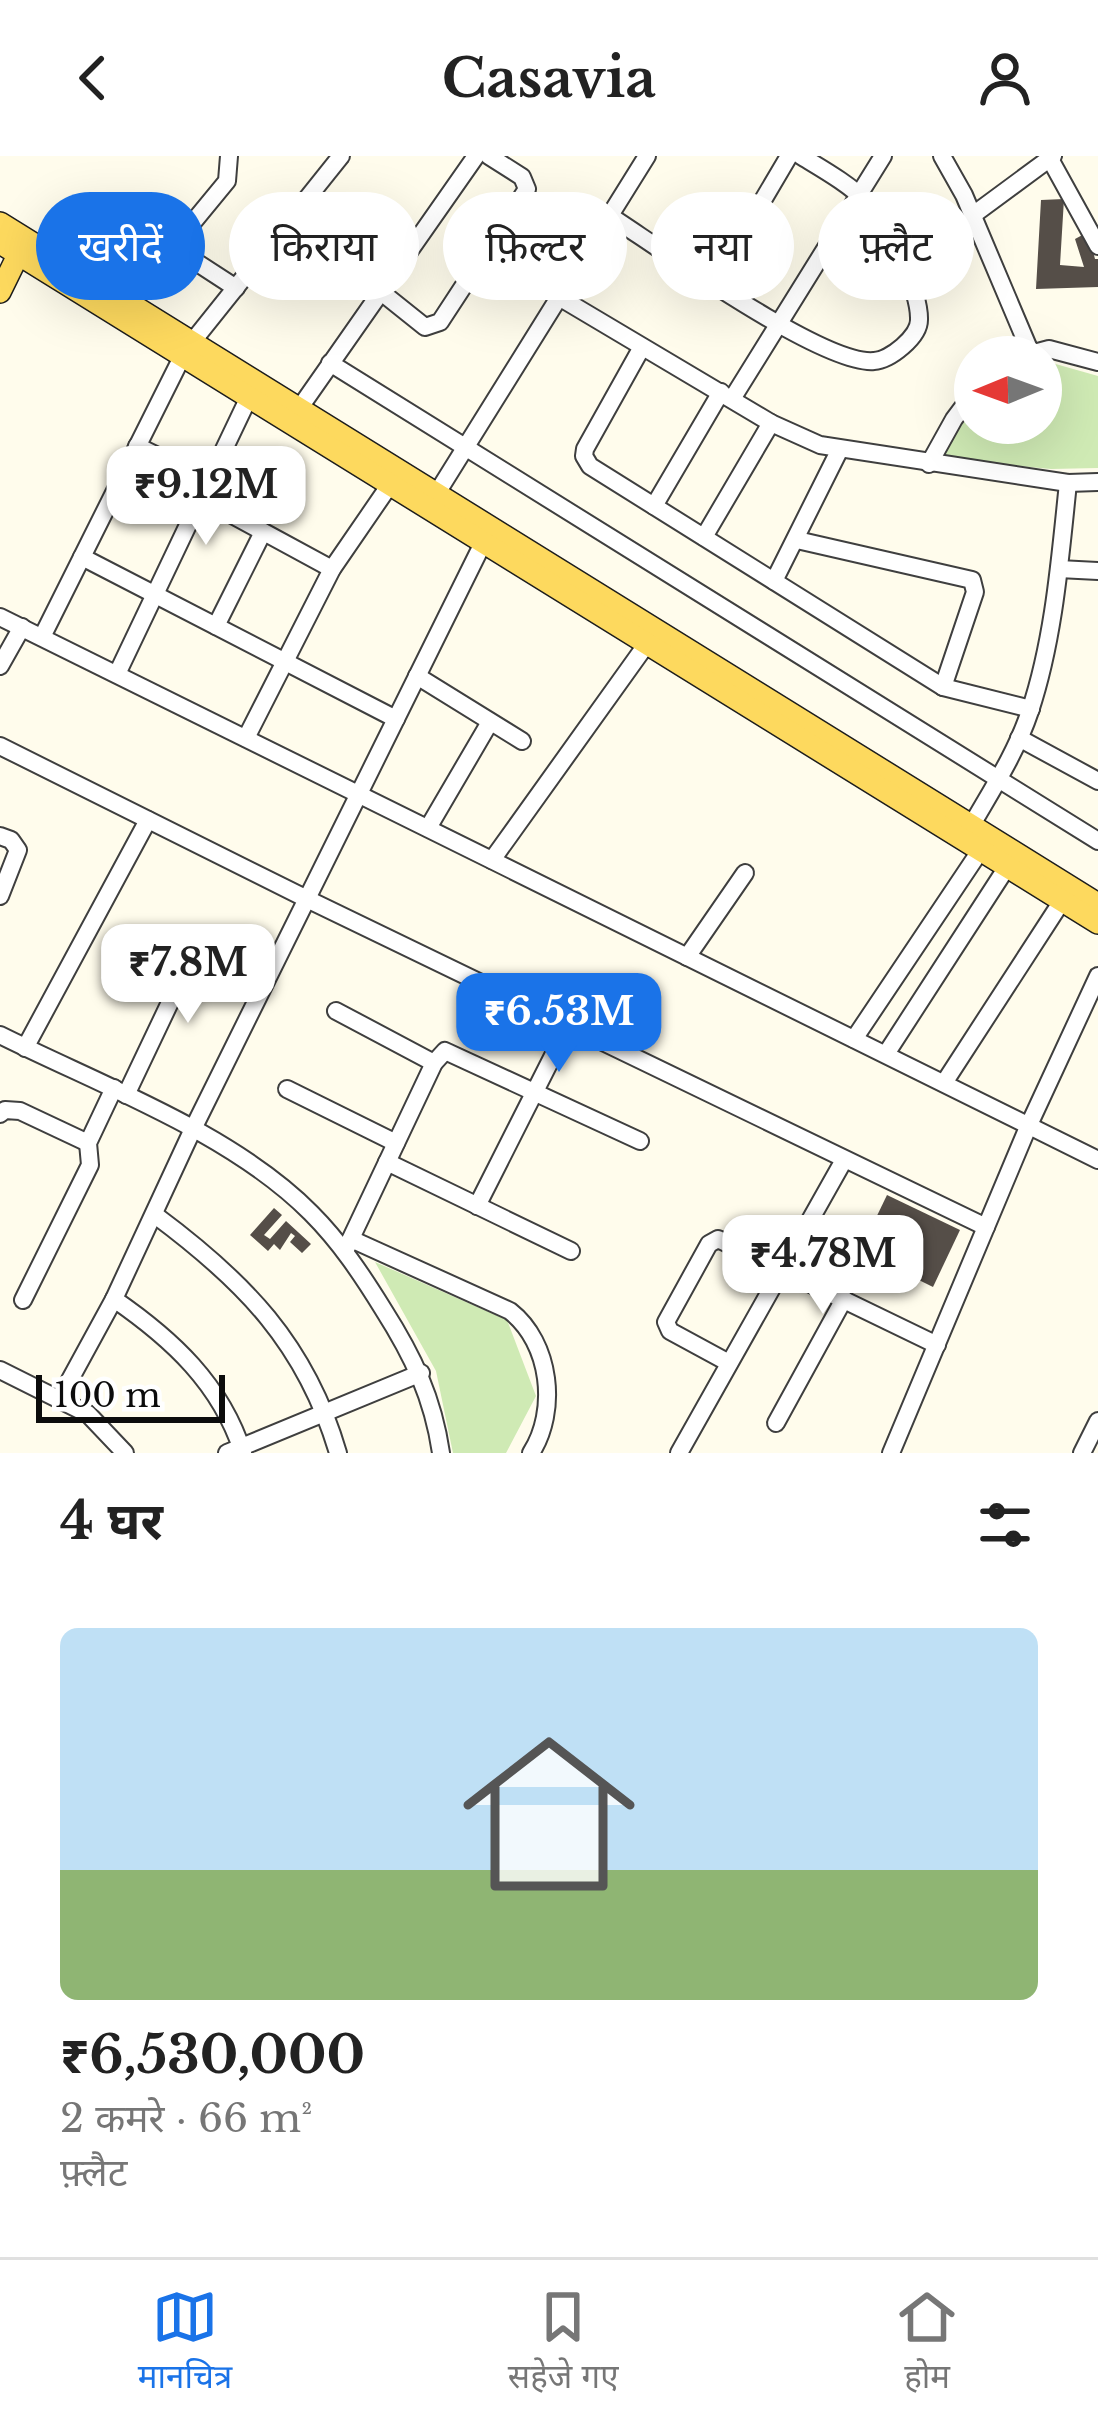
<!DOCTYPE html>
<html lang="hi">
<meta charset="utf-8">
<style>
body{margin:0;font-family:"Libre Baskerville","Noto Sans Devanagari",serif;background:#f6f6f6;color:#222;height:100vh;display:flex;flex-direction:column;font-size:45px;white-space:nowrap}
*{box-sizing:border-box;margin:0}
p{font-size:39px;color:#767676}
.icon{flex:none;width:66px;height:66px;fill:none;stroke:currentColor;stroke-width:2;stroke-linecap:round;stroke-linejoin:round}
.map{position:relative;height:1297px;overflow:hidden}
.sheet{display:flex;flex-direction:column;background:#fff;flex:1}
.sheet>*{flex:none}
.hud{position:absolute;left:36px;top:36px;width:1026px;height:108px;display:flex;gap:24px}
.needle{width:78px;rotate:269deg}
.controls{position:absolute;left:954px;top:180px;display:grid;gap:24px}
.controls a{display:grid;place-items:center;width:108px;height:108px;border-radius:50%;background:#fff;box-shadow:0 12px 48px #0002;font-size:60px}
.scale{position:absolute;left:36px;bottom:30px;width:189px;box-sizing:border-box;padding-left:12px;border:6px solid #0c0c0c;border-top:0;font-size:33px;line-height:42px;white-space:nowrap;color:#0c0c0c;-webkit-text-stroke:9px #fff;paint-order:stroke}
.price{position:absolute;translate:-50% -102px;padding:0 27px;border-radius:24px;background:#fff;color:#222;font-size:39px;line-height:78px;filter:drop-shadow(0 3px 6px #0008)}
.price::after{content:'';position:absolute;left:50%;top:72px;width:36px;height:27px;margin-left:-18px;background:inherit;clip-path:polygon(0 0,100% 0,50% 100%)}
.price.active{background:#1a73e8;color:#fff}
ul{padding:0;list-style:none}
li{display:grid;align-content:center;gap:24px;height:636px;padding:0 60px}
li+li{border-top:3px solid #e0e0e0}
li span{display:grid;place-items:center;height:372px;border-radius:18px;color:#555}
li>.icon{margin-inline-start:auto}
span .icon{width:216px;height:216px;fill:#fffc;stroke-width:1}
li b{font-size:51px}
h2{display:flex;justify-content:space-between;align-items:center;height:144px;padding:0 60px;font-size:51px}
.pill{padding:0 42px;border-radius:54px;background:#fff;box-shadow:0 12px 48px #0002;font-size:42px;line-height:108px}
.pill.active{background:#1a73e8;color:#fff}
header{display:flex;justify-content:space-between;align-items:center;height:156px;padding:0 60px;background:#fff;font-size:54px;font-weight:700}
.dock{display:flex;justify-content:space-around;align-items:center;height:168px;border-top:3px solid #e0e0e0;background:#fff;font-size:33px;color:#767676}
.dock a{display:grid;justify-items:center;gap:6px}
.dock .active{color:#1a73e8}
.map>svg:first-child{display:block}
</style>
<header><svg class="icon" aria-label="back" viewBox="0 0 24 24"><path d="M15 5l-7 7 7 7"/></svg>Casavia<svg class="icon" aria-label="person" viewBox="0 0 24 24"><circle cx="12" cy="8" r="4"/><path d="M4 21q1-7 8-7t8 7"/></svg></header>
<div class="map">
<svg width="1098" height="1297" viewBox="0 0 1098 1297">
<rect width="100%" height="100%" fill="#fffcec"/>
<g fill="#cfeab4">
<polygon points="1052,207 1098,220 1098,312 1051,313 941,303 975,247 975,267 1041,267 1041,209"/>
<polygon points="375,1106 507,1164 536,1240 506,1297 453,1297 436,1215"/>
</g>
<g fill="#554e48">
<polygon points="1064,43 1060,109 1084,111 1075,83 1088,76 1095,103 1098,103 1098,131 1036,133 1041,44"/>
<polygon points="887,1039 960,1074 933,1131 860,1095"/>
<polygon points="274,1052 282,1059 264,1079 270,1083 286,1065 311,1088 302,1097 290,1086 295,1080 291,1077 280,1094 274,1088 268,1095 250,1079"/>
</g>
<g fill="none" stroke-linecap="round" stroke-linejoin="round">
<g stroke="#3f3f3f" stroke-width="20">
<g id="minor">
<polyline points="942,0 964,39 1030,195"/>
<polyline points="1050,3 1098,90"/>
<polyline points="973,59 1053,0"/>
<path d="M610 60C658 91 824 210 874 205 890 204 919 181 919 164 920 136 888 67 868 47 849 28 824 14 801 0"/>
<polyline points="173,91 236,132"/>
<polyline points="714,127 789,0"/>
<polyline points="380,135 425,171 440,166 527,33 522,21 489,0"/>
<polyline points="559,141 771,267 820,289 1068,327 1098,326"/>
<polyline points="129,144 227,25 229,0"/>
<polyline points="193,185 341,0"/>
<polyline points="642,191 585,293 584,300 590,310 943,531 1031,553"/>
<polyline points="1019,201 1049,193 1098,206"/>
<polyline points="330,207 1098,685"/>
<polyline points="732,243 883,0"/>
<polyline points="294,260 476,0"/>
<polyline points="137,290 209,325"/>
<polyline points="929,308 954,263 975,235"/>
<polyline points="201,342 332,413"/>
<polyline points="432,345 647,0"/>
<polyline points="654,350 721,236"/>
<polyline points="704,381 771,267"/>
<polyline points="797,384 972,424 975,436 943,531"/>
<polyline points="82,401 396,563"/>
<polyline points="1059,413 1098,415"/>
<polyline points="774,425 839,295"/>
<polyline points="0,461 1098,1004"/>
<polyline points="216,470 263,376"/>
<polyline points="42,481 182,201"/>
<polyline points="0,510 22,471"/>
<polyline points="117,518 248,243"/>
<polyline points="417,520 522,585"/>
<polyline points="246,582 332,413 389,330"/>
<polyline points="1019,582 1098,625"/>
<polyline points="0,590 307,743 986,1071"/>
<polyline points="428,672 490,566"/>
<path d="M966 679C989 638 1015 600 1030 555 1054 483 1060 403 1068 327"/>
<polyline points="0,680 11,684 18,694 0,740"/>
<polyline points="492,704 646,489"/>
<polyline points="687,801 745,717"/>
<polyline points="336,855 434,907"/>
<path d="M0 879C100 929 232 977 311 1057 340 1086 362 1119 383 1153 413 1200 433 1242 441 1297"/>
<polyline points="854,883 980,695"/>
<polyline points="25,892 148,664"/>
<polyline points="886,898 1007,711"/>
<polyline points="944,927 1062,745"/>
<polyline points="287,933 396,987"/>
<polyline points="126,939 202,779"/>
<polyline points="0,958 5,954 20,955 88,987"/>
<polyline points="387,1006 571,1095"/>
<polyline points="477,1050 568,870"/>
<path d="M155 1059C244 1125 306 1188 338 1297"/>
<path d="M351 1083 510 1155C551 1187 558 1255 531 1297"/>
<polyline points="345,1095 434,907 445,895 640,985"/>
<path d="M114 1143C172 1183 221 1228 243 1297"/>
<polyline points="23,1144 90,1009 88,987 114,932"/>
<polyline points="729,1207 670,1175 666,1166 709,1088 718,1083 937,1189"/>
<polyline points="0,1214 88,1258 125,1297"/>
<polyline points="60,1242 114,1143 192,975 488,377"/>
<polyline points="776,1267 844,1143"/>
<polyline points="227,1297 421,1217"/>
<polyline points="679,1297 844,1004"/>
<polyline points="891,1297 1028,971 1098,820"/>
<polyline points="1082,1297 1098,1265"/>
</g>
</g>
<g stroke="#1d1d1d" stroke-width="24">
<g id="major">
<polyline points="0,67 1098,748"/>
<polyline points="0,87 1098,767"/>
<polyline points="0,136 23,89"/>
</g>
</g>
<use href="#minor" stroke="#fff" stroke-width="16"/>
<use href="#major" stroke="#fdd95e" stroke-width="21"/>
</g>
</svg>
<div class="controls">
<a><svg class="needle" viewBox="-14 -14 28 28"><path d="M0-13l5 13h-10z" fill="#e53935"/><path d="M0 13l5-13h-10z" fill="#767676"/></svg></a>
</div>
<div class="scale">100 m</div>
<b class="price" style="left:206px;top:392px">₹9.12M</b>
<b class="price" style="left:188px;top:870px">₹7.8M</b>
<b class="price active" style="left:559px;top:919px">₹6.53M</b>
<b class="price" style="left:823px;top:1161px">₹4.78M</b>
<div class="hud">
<a class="pill active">खरीदें</a>
<a class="pill">किराया</a>
<a class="pill">फ़िल्टर</a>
<a class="pill">नया</a>
<a class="pill">फ़्लैट</a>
</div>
</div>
<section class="sheet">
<h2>4 घर<svg class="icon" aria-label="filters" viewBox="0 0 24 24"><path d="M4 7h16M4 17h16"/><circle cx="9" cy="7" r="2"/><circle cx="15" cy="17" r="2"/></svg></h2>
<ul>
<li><span style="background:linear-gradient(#bfe0f5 65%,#8fb573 0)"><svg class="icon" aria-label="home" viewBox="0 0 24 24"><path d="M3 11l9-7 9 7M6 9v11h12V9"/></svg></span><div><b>₹6,530,000</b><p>2 कमरे · 66 m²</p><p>फ़्लैट</p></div></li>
</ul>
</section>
<nav class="dock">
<a class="active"><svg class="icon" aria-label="map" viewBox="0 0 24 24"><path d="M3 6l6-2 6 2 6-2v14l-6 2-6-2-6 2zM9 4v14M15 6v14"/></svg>मानचित्र</a>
<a><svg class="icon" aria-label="saved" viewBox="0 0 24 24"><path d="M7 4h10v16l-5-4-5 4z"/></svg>सहेजे गए</a>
<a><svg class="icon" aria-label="home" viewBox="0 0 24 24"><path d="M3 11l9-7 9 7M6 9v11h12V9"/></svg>होम</a>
</nav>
